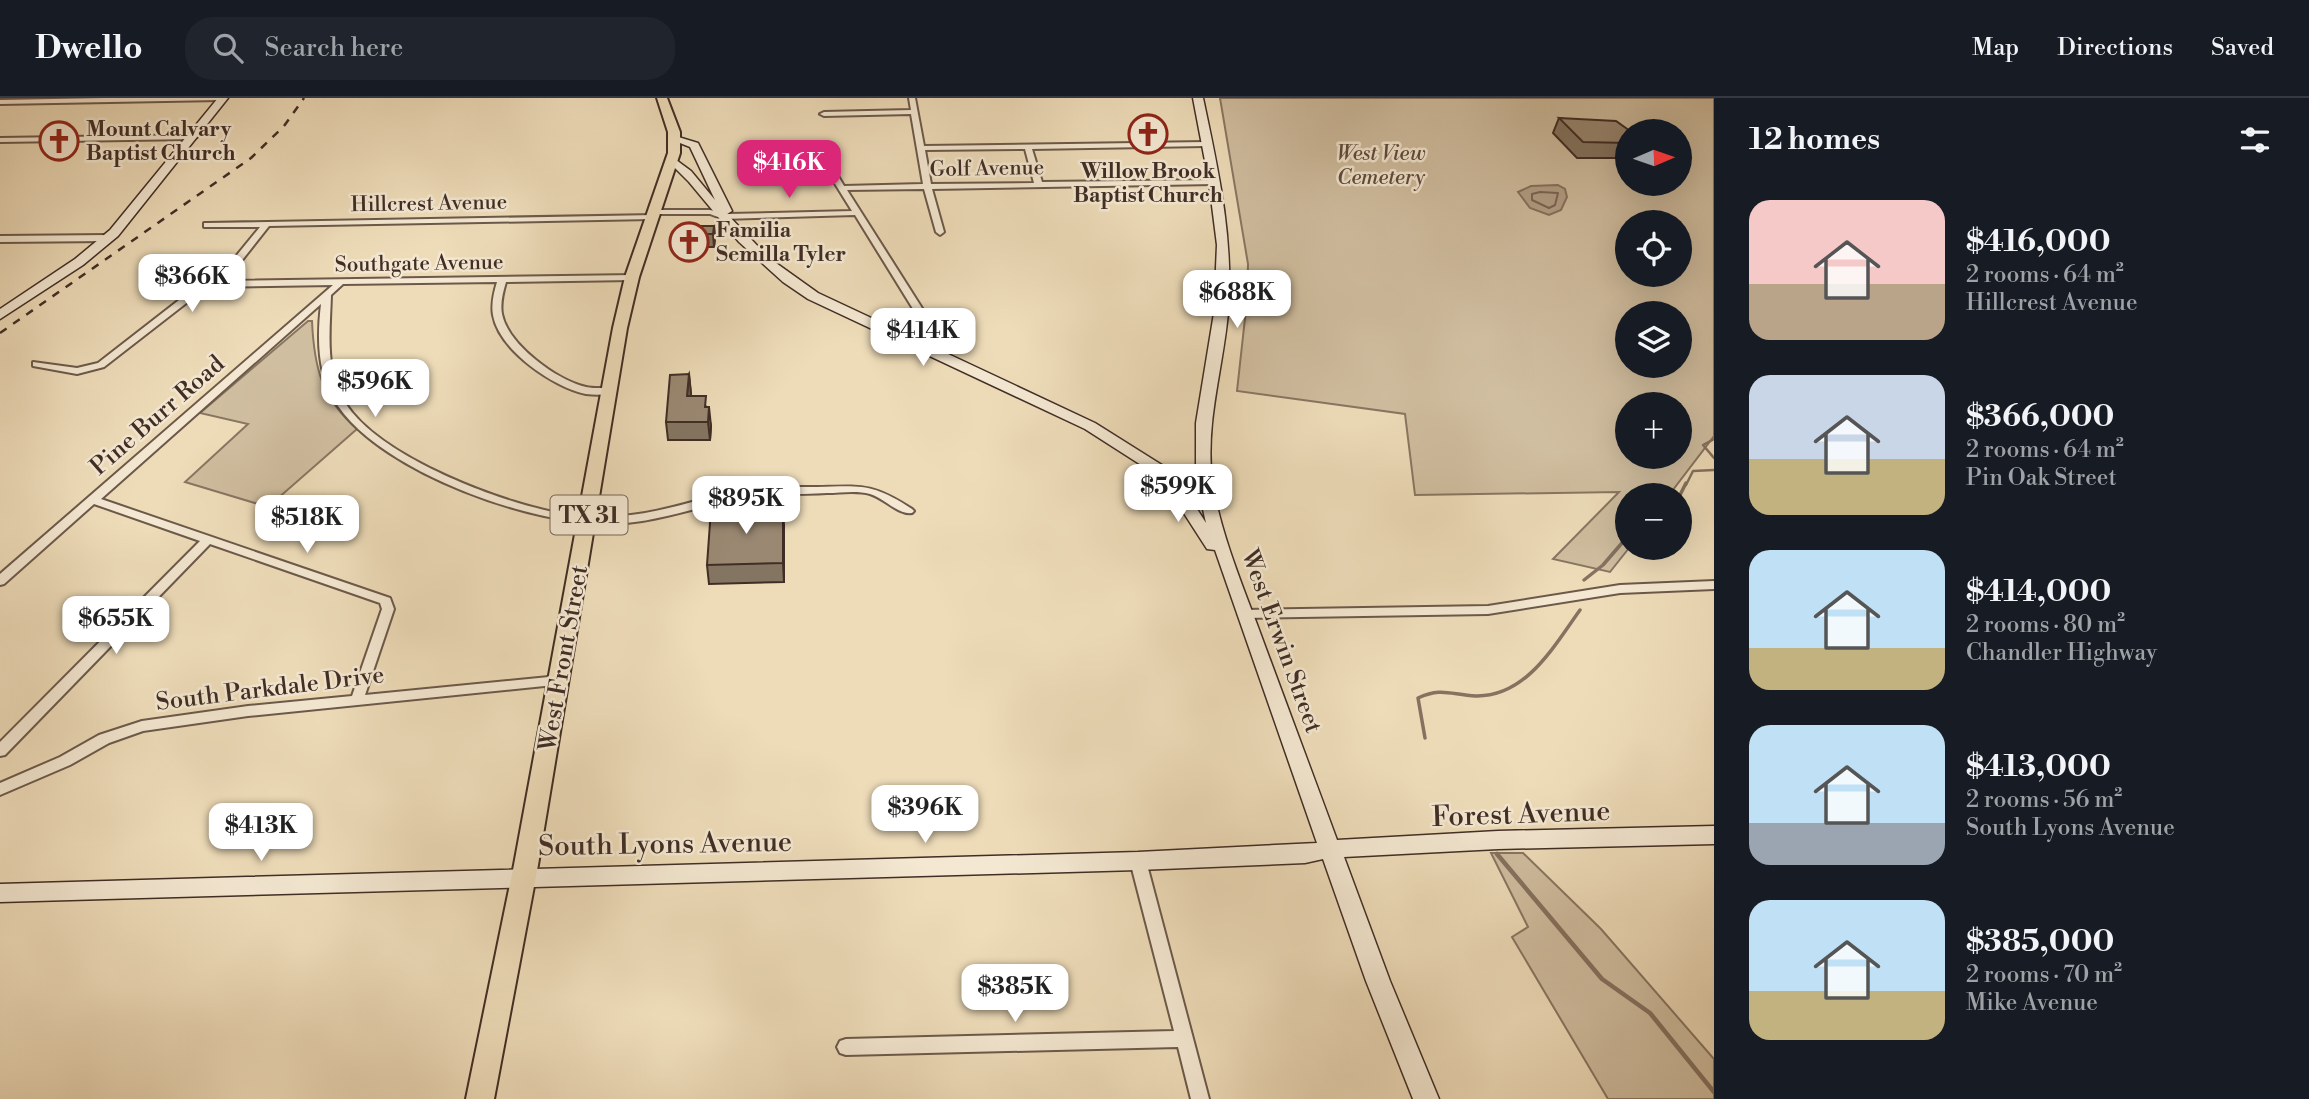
<!DOCTYPE html>
<meta charset="utf-8">
<style>
body{margin:0;font-family:"Libre Bodoni",serif;background:#20242c;color:#f1f3f6;height:100vh;display:flex;flex-direction:column;font-size:26px;white-space:nowrap}
*{box-sizing:border-box;margin:0}
p{font-size:23px;color:#9ea1a6}
.icon{flex:none;width:38px;height:38px;fill:none;stroke:currentColor;stroke-width:2;stroke-linecap:round;stroke-linejoin:round}
.map{position:relative;flex:1;overflow:hidden}
.drawer{display:flex;flex-direction:column;background:#171b24;width:595px}
.drawer>*{flex:none}
.needle{width:46px;rotate:88deg}
.buttons{position:absolute;left:1615px;top:21px;display:grid;gap:14px}
.buttons a{display:grid;place-items:center;width:77px;height:77px;border-radius:50%;background:#171b24;box-shadow:0 7px 28px #0002;font-size:35px}
.price{position:absolute;translate:-50% -60px;padding:0 16px;border-radius:14px;background:#fff;color:#222;font-size:23px;line-height:46px;filter:drop-shadow(0 2px 4px #0008)}
.price::after{content:'';position:absolute;left:50%;top:42px;width:21px;height:16px;margin-left:-10px;background:inherit;clip-path:polygon(0 0,100% 0,50% 100%)}
.price.selected{background:#db2777;color:#fff}
ul{padding:0;list-style:none}
li{display:flex;align-items:center;gap:21px;height:175px;padding:0 35px}
li span{display:grid;place-items:center;flex:none;width:196px;height:140px;border-radius:21px;color:#555}
li>.icon{margin-inline-start:auto}
span .icon{width:84px;height:84px;fill:#fffc;stroke-width:1}
li b{font-size:30px}
h2{display:flex;justify-content:space-between;align-items:center;height:84px;padding:0 35px;font-size:30px}
header{display:flex;align-items:center;gap:42px;box-sizing:border-box;height:98px;padding:0 35px;background:#171b24;border-bottom:2px solid #363941}
header strong{font-size:33px}
nav{display:flex;gap:38px;margin-inline-start:auto;font-size:24px}
.search{width:490px;height:63px;background:#20242c;display:flex;align-items:center;gap:18px;box-sizing:border-box;padding:0 24px;border-radius:28px;color:#9ea1a6;font-size:26px}
main{display:flex;flex:1;min-height:0}
.map>svg:first-child{display:block}
</style>
<header>
<strong>Dwello</strong>
<div class="search"><svg class="icon" aria-label="search" viewBox="0 0 24 24"><circle cx="10" cy="10" r="6"/><path d="M15 15l6 6"/></svg>Search here</div>
<nav><a>Map</a><a>Directions</a><a>Saved</a></nav>
</header>
<main>
<div class="map">
<svg width="1714" height="1001" viewBox="0 0 1714 1001">
<rect width="100%" height="100%" fill="#eedcb9"/>
<filter id="stains"><feTurbulence type="fractalNoise" baseFrequency=".00286" numOctaves="4"/><feColorMatrix values="0 0 0 0 .2 0 0 0 0 .09 0 0 0 0 .02 0 0 0 .5 -.17"/></filter>
<radialGradient id="worn" r=".72"><stop offset=".6" stop-color="#630" stop-opacity="0"/><stop offset="1" stop-color="#630" stop-opacity=".3"/></radialGradient>
<g fill="#d0bea0" stroke="#887662" stroke-width="2" fill-rule="evenodd">
<path d="M1220 0H1714V338L1669 397H1628L1629 450 1610 474 1553 461 1619 394 1415 397 1405 316 1237 293 1247 202 1248 166ZM1628 33H1680V86H1628ZM1628 124H1680V177H1628ZM1628 215H1680V268H1628ZM1628 306H1680V359H1628Z"/>
<path d="M308 223H312C314 268 321 300 357 331L268 409 185 384 248 326 200 315Z"/>
<polygon points="1491,755 1523,755 1601,831 1714,961 1714,1001 1608,1001 1512,839 1528,829"/>
</g>
<polygon fill="#b3a087" stroke="#857260" stroke-width="2" points="1558,87 1565,91 1567,99 1561,112 1549,117 1530,110 1518,94 1531,88"/>
<g fill="none" stroke-linecap="round" stroke-linejoin="round">
<polygon stroke="#7a6656" stroke-width="2" points="1540,94 1558,95 1555,107 1549,110 1532,102 1532,96"/>
<g stroke="#857260" stroke-width="2.5">
<polyline points="1714,341 1703,347 1714,360"/>
<polyline points="1686,387 1693,373 1714,372"/>
</g>
<g stroke="#857260" stroke-width="3.5">
<polyline points="1680,397 1686,385"/>
<polyline points="1584,482 1603,467 1628,438"/>
<path d="M1425 640 1418 600C1442 589 1451 597 1476 598 1526 599 1554 548 1580 512"/>
</g>
<polyline stroke="#857260" stroke-width="4.5" points="1497,756 1602,881 1650,915 1714,994"/>
<g stroke="#6c594a" stroke-width="4">
<g id="street">
<polygon points="105,0 223,0 220,2 0,6 0,2"/>
<path d="M909 0H915L924 48 1206 44 1210 46 1206 48 1032 51 1042 84 1215 82 1219 84 1215 86 932 91 944 134 940 137 936 134 924 91 847 92 946 248 945 254 937 260 932 257 937 251 936 248 855 117 723 121 710 116H653L649 114 653 112H710L729 116 852 113 824 68 828 66H831L844 88 923 86 911 16 824 18 820 16 824 14 911 12ZM1025 51 1034 85 931 86 925 52Z"/>
<polygon points="196,37 197,39 193,41 0,44 0,40"/>
<path d="M655 117V121H652L269 128 243 161 214 183 635 177V181L632 182 506 184C503 194 500 205 502 216 508 247 557 282 586 289 595 291 605 289 614 291V295C605 297 595 297 586 296 553 289 499 252 493 217 491 206 494 194 497 184L343 186 331 197C330 234 324 272 346 306 381 360 507 408 570 417 585 419 602 419 618 418 659 416 697 401 737 393 763 388 790 389 817 389 862 388 872 385 912 411L914 413 912 415C898 417 884 400 870 396 856 392 841 395 827 395 812 396 796 396 780 396 723 397 670 424 613 426 534 428 384 375 338 308 317 279 317 240 321 206L101 401 390 500 394 511 365 597 559 578 564 580 566 583 564 586 248 618 143 633 109 645 70 667 0 697V685L60 659 99 637 142 623 248 608 352 598 382 511 380 505 210 446 5 657 0 658V644L200 443 94 406 4 486 0 487V476L333 187 207 189 104 269 77 276 33 268V264L77 270 98 265 237 157 260 129H204V125H207Z"/>
<polygon points="0,138 109,137 113,140 109,143 0,144"/>
<polygon points="1714,483 1714,491 1620,495 1488,516 1244,520 1238,516 1244,512 1488,508 1620,487"/>
<polygon points="1138,757 1143,759 1146,763 1209,1001 1191,1001 1178,949 846,957 840,955 837,949 840,943 846,941 1174,933 1130,763 1133,759"/>
</g>
</g>
<g stroke="#402d25" stroke-width="3">
<g id="secondary">
<polygon points="218,0 228,0 118,138 83,167 0,221 0,211 75,161 110,132"/>
<path d="M1193 0H1203C1218 71 1234 141 1228 215 1223 271 1205 325 1212 382 1219 430 1241 484 1258 529 1284 600 1311 671 1337 742L1498 733 1714 728V746L1498 751 1344 759 1390 883 1439 1001H1413L1366 883 1323 761 1305 765 1138 772 0 804V786L1138 754 1317 745 1215 452 1207 451 1178 406 1149 372 1085 331 808 201 783 184 739 144 689 84 667 62 672 59 691 73 715 102 690 49 670 41 675 38 698 45 732 113 727 116 769 160 818 195 1095 325 1165 369 1196 374V325L1214 215 1217 147 1209 84ZM1170 379 1197 384 1206 425 1190 400Z"/>
</g>
</g>
<g stroke="#402d25" stroke-width="4">
<polygon id="primary" points="657,0 667,0 680,34 680,55 639,179 627,230 538,767 494,1001 466,1001 514,767 613,230 625,179 668,55 668,34"/>
</g>
<use href="#street" fill="#f4e8d2" fill-rule="evenodd"/>
<use href="#secondary" fill="#f4e8d2" fill-rule="evenodd"/>
<use href="#primary" fill="#eedcb9" fill-rule="evenodd"/>
<polyline stroke="#402d25" stroke-width="2.5" stroke-dasharray="8 8" stroke-linecap="butt" points="0,235 251,60 284,28 304,0"/>
</g>
<g fill="#847562" stroke="#402d25" stroke-width="2">
<polygon points="1559,20 1628,33 1628,60 1577,60 1553,35"/>
<polygon points="714,128 715,140 714,149 700,149 699,136"/>
<polygon points="689,276 691,298 707,309 711,328 710,342 668,342 666,324"/>
<polygon points="784,428 784,484 709,486 707,467"/>
</g>
<g fill="#6c5f50" stroke="#402d25" stroke-width="2">
<polygon points="714,128 715,140 714,149 713,136"/>
<polygon points="689,276 691,295 689,317 687,298"/>
<polygon points="709,309 711,328 710,342 708,324"/>
<polygon points="783,409 784,428 784,484 783,465"/>
</g>
<g fill="#9a8872" stroke="#402d25" stroke-width="2">
<polygon points="1559,20 1616,23 1630,33 1628,33 1628,45 1583,44"/>
<polygon points="700,128 714,128 713,136 699,136"/>
<polygon points="689,276 687,298 706,298 705,309 709,309 708,324 666,324 670,277"/>
<polygon points="783,409 783,465 707,467 711,411"/>
</g>
<defs>
<g id="church-ring" transform="scale(2.0125)"><circle r="9.5" fill="#f4e8d2" stroke="#8f2418" stroke-width="1.5"/><path d="M-1.2-6h2.4v3.5h3.3v2.4h-3.3V6h-2.4V-.1h-3.3v-2.4h3.3Z" fill="#8f2418"/></g>
</defs>
<g fill-rule="evenodd">
<use href="#church-ring" x="1148" y="36"/>
<use href="#church-ring" x="59" y="43"/>
<use href="#church-ring" x="689" y="144"/>
</g>
<g text-anchor="middle" stroke-width="5" stroke-linejoin="round" paint-order="stroke">
<g font-size="21" font-weight="bold" fill="#402d25" stroke="#f4e8d2" text-anchor="start">
<text x="86" y="38">Mount Calvary<tspan x="86" dy="24">Baptist Church</tspan></text>
<text x="1148" y="80" text-anchor="middle">Willow Brook<tspan x="1148" dy="24">Baptist Church</tspan></text>
<text x="716" y="139">Familia<tspan x="716" dy="24">Semilla Tyler</tspan></text>
</g>
<g font-size="21" font-style="italic" fill="#5d4a3e" stroke="#f4e8d2">
<text x="1381" y="62">West View<tspan x="1381" dy="24">Cemetery</tspan></text>
</g>
<g font-size="21" fill="#402d25" stroke="#f4e8d2">
<text transform="translate(987 70) rotate(-1)" y="7">Golf Avenue</text>
<text transform="translate(429 105) rotate(-1)" y="7">Hillcrest Avenue</text>
<text transform="translate(419 165) rotate(-1)" y="7">Southgate Avenue</text>
</g>
<rect fill="#f4e8d2" stroke="#766559" stroke-width="2" x="550.5" y="397.5" width="77" height="39" rx="5"/>
<g font-size="23" font-weight="bold" fill="#402d25">
<text x="589" y="425">TX 31</text>
</g>
<g font-size="24" fill="#402d25" stroke="#f4e8d2">
<text transform="translate(157 317) rotate(-41)" y="8">Pine Burr Road</text>
<text transform="translate(1282 543) rotate(70)" y="8">West Erwin Street</text>
<text transform="translate(563 560) rotate(-80)" y="8">West Front Street</text>
<text transform="translate(270 590) rotate(-7)" y="8">South Parkdale Drive</text>
</g>
<g font-size="28" fill="#402d25" stroke="#f4e8d2">
<text transform="translate(1521 715) rotate(-2)" y="10">Forest Avenue</text>
<text transform="translate(665 745) rotate(-1)" y="10">South Lyons Avenue</text>
</g>
</g>
<rect width="100%" height="100%" filter="url(#stains)"/>
<rect width="100%" height="100%" fill="url(#worn)"/>
</svg>
<div class="buttons">
<a><svg class="needle" viewBox="-14 -14 28 28"><path d="M0-13l5 13h-10z" fill="#e53935"/><path d="M0 13l5-13h-10z" fill="#9ea1a6"/></svg></a>
<a><svg class="icon" aria-label="locate" viewBox="0 0 24 24"><circle cx="12" cy="12" r="6"/><path d="M12 2v4M12 18v4M2 12h4M18 12h4"/></svg></a>
<a><svg class="icon" aria-label="layers" viewBox="0 0 24 24"><path d="M12 4l9 5-9 5-9-5zM3 14l9 5 9-5"/></svg></a>
<a>+</a>
<a>−</a>
</div>
<b class="price selected" style="left:789px;top:102px">$416K</b>
<b class="price" style="left:192px;top:216px">$366K</b>
<b class="price" style="left:1237px;top:232px">$688K</b>
<b class="price" style="left:923px;top:270px">$414K</b>
<b class="price" style="left:375px;top:321px">$596K</b>
<b class="price" style="left:1178px;top:426px">$599K</b>
<b class="price" style="left:746px;top:438px">$895K</b>
<b class="price" style="left:307px;top:457px">$518K</b>
<b class="price" style="left:116px;top:558px">$655K</b>
<b class="price" style="left:925px;top:747px">$396K</b>
<b class="price" style="left:261px;top:765px">$413K</b>
<b class="price" style="left:1015px;top:926px">$385K</b>
</div>
<section class="drawer">
<h2>12 homes<svg class="icon" aria-label="filters" viewBox="0 0 24 24"><path d="M4 7h16M4 17h16"/><circle cx="9" cy="7" r="2"/><circle cx="15" cy="17" r="2"/></svg></h2>
<ul>
<li><span style="background:linear-gradient(#f6c9c9 60%,#b9a48a 0)"><svg class="icon" aria-label="home" viewBox="0 0 24 24"><path d="M3 11l9-7 9 7M6 9v11h12V9"/></svg></span><div><b>$416,000</b><p>2 rooms · 64 m²</p><p>Hillcrest Avenue</p></div></li>
<li><span style="background:linear-gradient(#c9d6e8 60%,#c2b280 0)"><svg class="icon" aria-label="home" viewBox="0 0 24 24"><path d="M3 11l9-7 9 7M6 9v11h12V9"/></svg></span><div><b>$366,000</b><p>2 rooms · 64 m²</p><p>Pin Oak Street</p></div></li>
<li><span style="background:linear-gradient(#bfe0f5 70%,#c2b280 0)"><svg class="icon" aria-label="home" viewBox="0 0 24 24"><path d="M3 11l9-7 9 7M6 9v11h12V9"/></svg></span><div><b>$414,000</b><p>2 rooms · 80 m²</p><p>Chandler Highway</p></div></li>
<li><span style="background:linear-gradient(#bfe0f5 70%,#9aa5b1 0)"><svg class="icon" aria-label="home" viewBox="0 0 24 24"><path d="M3 11l9-7 9 7M6 9v11h12V9"/></svg></span><div><b>$413,000</b><p>2 rooms · 56 m²</p><p>South Lyons Avenue</p></div></li>
<li><span style="background:linear-gradient(#bfe0f5 65%,#c2b280 0)"><svg class="icon" aria-label="home" viewBox="0 0 24 24"><path d="M3 11l9-7 9 7M6 9v11h12V9"/></svg></span><div><b>$385,000</b><p>2 rooms · 70 m²</p><p>Mike Avenue</p></div></li>
</ul>
</section>
</main>
